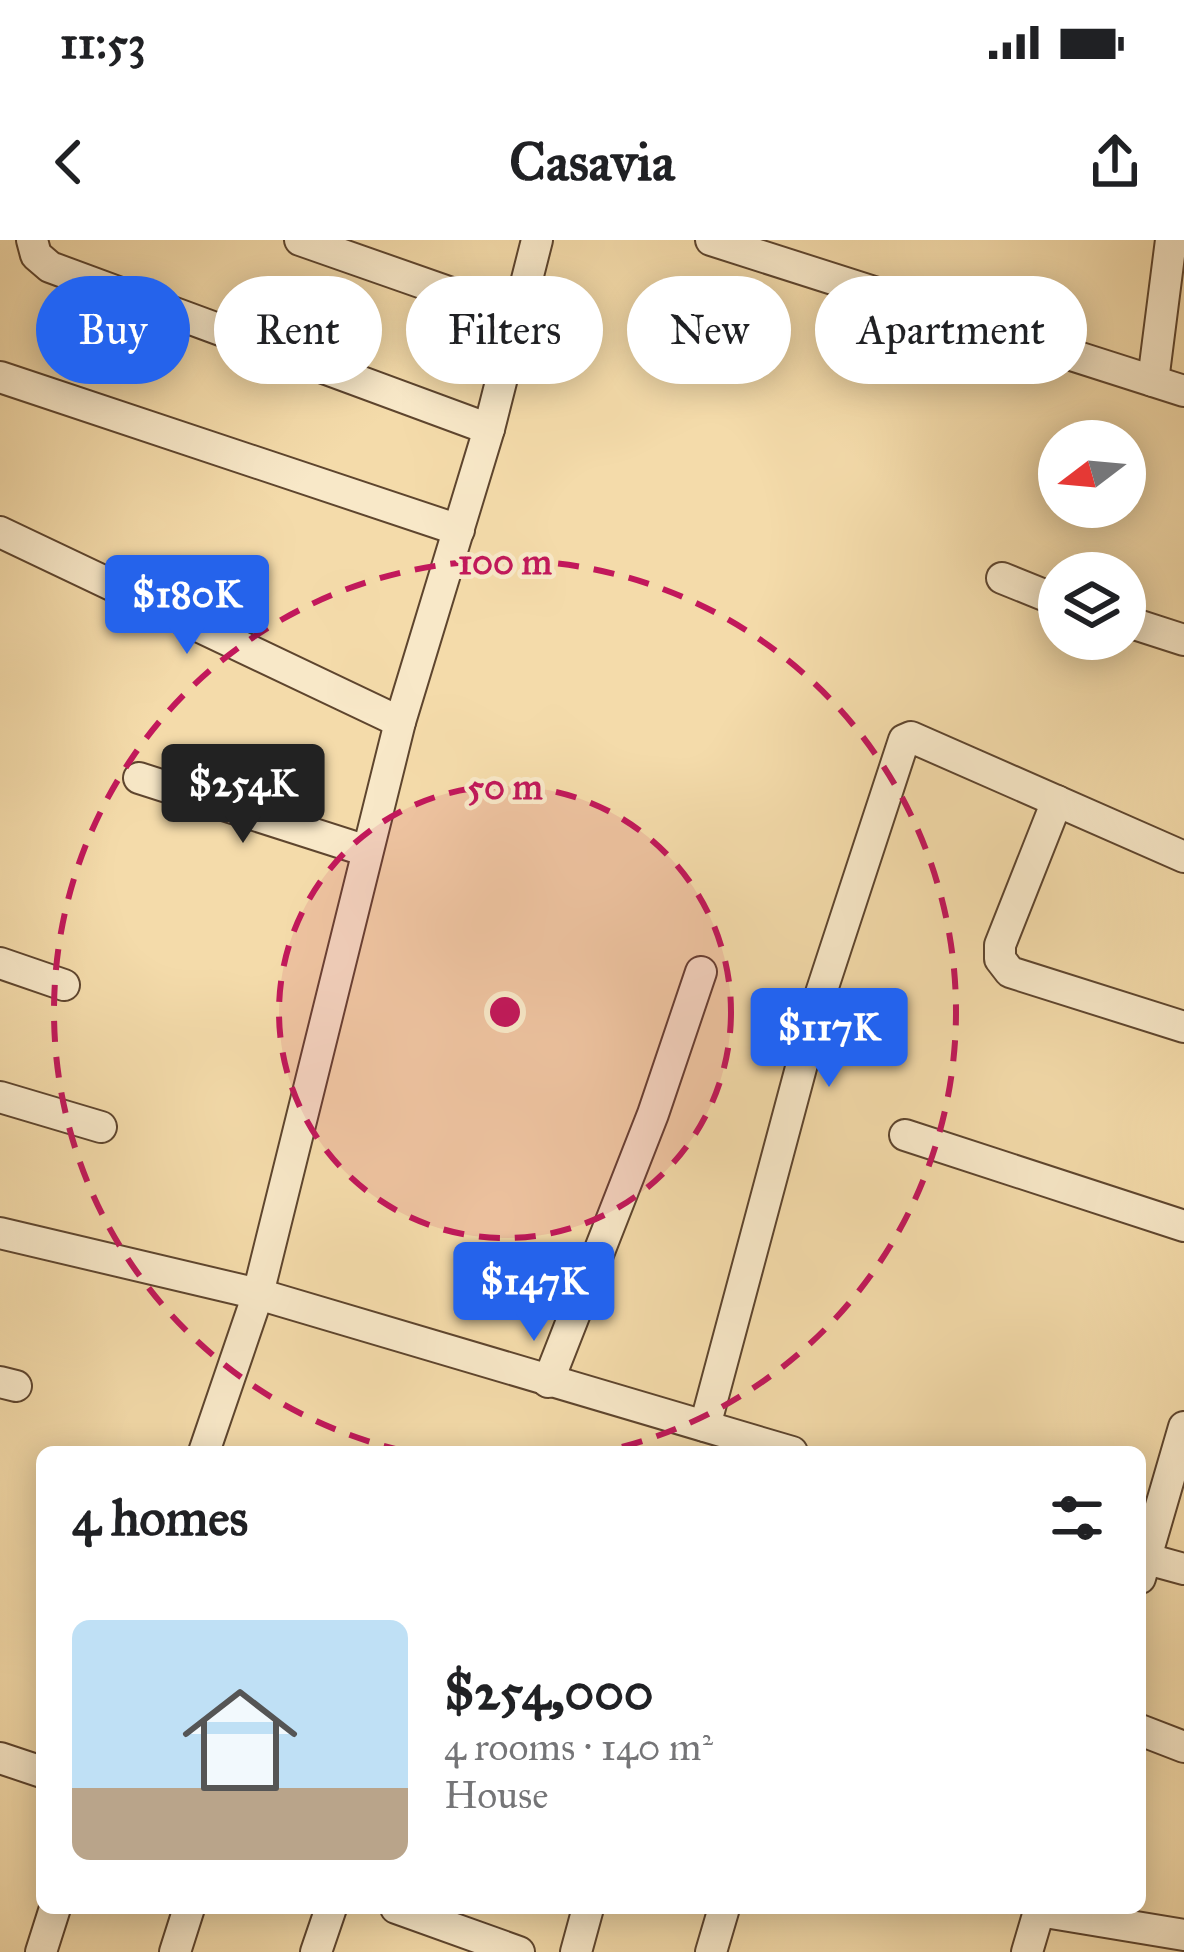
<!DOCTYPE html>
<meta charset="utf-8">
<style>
body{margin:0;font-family:"IM FELL Great Primer",serif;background:#f2f2f2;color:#202124;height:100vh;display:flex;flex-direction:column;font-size:45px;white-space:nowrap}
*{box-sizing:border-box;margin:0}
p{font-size:39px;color:#757577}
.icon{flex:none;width:66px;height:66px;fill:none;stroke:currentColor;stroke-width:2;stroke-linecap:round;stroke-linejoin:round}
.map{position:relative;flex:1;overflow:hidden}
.drawer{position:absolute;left:36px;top:1206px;width:1110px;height:468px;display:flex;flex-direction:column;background:#fff;border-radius:18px;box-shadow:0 6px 30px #0003}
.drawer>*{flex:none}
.guide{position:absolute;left:36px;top:36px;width:1113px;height:108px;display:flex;gap:24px}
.needle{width:78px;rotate:254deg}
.buttons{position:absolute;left:1038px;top:180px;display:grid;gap:24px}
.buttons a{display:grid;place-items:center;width:108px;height:108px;border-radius:50%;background:#fff;box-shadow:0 6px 30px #0003;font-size:60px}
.price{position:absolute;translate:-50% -102px;padding:0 27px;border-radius:12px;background:#2563eb;color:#fff;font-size:39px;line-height:78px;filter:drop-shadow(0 3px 6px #0008)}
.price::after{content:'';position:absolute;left:50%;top:72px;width:36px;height:27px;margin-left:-18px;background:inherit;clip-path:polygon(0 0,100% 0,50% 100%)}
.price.selected{background:#222;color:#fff}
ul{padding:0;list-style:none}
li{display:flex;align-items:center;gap:36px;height:300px;padding:0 36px}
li+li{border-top:3px solid #e0e0e0}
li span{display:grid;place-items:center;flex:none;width:336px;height:240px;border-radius:18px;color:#555}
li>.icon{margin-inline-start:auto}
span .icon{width:144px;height:144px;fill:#fffc;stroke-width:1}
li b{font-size:51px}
h2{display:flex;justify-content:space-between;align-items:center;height:144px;padding:0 36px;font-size:51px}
.pill{padding:0 42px;border-radius:54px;background:#fff;box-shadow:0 6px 30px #0003;font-size:42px;line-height:108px}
.pill.selected{background:#2563eb;color:#fff}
.status{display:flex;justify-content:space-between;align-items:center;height:84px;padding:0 60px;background:#fff;direction:ltr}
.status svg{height:33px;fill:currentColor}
header{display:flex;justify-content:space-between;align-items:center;height:156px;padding:0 36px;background:#fff;font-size:54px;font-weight:700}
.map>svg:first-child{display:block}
</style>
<div class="status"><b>11:53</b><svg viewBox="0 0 49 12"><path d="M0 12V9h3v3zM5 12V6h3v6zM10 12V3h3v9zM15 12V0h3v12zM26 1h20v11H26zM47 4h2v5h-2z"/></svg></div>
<header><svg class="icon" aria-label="back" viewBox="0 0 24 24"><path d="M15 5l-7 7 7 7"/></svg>Casavia<svg class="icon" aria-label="share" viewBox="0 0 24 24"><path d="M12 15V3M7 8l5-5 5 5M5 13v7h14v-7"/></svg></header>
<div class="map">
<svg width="1184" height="1712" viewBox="0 0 1184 1712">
<rect width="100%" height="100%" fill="#f4dbaa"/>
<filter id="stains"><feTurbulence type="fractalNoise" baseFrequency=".00167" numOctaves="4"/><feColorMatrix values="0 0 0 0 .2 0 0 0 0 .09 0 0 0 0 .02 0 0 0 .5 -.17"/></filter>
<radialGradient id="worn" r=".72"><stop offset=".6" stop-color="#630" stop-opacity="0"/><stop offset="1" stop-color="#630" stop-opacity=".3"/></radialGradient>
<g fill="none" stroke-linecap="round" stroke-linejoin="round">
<g stroke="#5e452e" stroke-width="34">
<g id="street">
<polyline points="32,0 36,15 50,27 489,189"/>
<polyline points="300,0 517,76"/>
<polyline points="711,0 1184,151"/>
<polyline points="0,137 459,290"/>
<polyline points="1153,141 1171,0"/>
<polyline points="0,292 400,482"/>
<polyline points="1002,338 1059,361"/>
<polyline points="1125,381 1184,400"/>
<polyline points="139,538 367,611"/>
<polyline points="1057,561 1000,705 1000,719 1010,732 1184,787"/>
<polyline points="0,723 64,745"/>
<polyline points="0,857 101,887"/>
<polyline points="905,895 1184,986"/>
<polyline points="0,993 258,1054 792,1212"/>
<polyline points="0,1142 16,1146"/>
<polyline points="548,1142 653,874 701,732"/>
<polyline points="705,1186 821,753 904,500 911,497 1184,617"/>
<polyline points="204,1212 258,1054 400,482 489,189 537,0"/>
<polyline points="1140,1317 1184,1329"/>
<polyline points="1140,1338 1184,1187"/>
<polyline points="1140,1490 1184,1507"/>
<polyline points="0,1518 42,1532"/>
<polyline points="396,1668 519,1712"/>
<polyline points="1039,1671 1184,1695"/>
<polyline points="41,1712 55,1668"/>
<polyline points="175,1712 189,1668"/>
<polyline points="316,1712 331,1668"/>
<polyline points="576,1712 588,1668"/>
<polyline points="711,1712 724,1668"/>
<polyline points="1027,1712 1040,1668"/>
</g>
</g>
<use href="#street" stroke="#f8e8c8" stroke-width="30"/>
</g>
<circle cx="505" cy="772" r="226" fill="#c2185b" fill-opacity=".12"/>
<g fill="none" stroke="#c2185b" stroke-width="6" stroke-dasharray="21 15">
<circle cx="505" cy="772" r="226"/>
<path d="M404 1211A451 451 0 1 1 606 1211"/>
</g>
<circle cx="505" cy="772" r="18" fill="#c2185b" stroke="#f8e8c8" stroke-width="6"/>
<g font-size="36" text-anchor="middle" font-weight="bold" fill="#c2185b" stroke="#f8e8c8" stroke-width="9" stroke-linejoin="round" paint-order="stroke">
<text x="505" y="334">100 m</text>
<text x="505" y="559">50 m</text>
</g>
<rect width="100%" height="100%" filter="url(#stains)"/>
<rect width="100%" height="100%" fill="url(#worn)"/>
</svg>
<div class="buttons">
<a><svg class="needle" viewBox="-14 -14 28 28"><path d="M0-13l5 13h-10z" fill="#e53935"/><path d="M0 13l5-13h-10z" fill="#757577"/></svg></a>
<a><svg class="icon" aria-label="layers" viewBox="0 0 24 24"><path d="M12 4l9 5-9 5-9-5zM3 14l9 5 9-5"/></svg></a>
</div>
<b class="price" style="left:187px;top:417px">$180K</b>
<b class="price selected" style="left:243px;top:606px">$254K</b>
<b class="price" style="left:829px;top:850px">$117K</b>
<b class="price" style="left:534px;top:1104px">$147K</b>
<div class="guide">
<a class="pill selected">Buy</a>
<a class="pill">Rent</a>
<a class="pill">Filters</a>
<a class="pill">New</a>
<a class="pill">Apartment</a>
</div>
<section class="drawer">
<h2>4 homes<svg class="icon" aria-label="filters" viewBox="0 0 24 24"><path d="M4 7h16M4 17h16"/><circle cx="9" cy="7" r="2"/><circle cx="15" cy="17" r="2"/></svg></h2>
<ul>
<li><span style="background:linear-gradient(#bfe0f5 70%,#b9a48a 0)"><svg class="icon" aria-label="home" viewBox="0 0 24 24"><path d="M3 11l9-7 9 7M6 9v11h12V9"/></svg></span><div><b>$254,000</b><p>4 rooms · 140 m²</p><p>House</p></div></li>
</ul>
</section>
</div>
